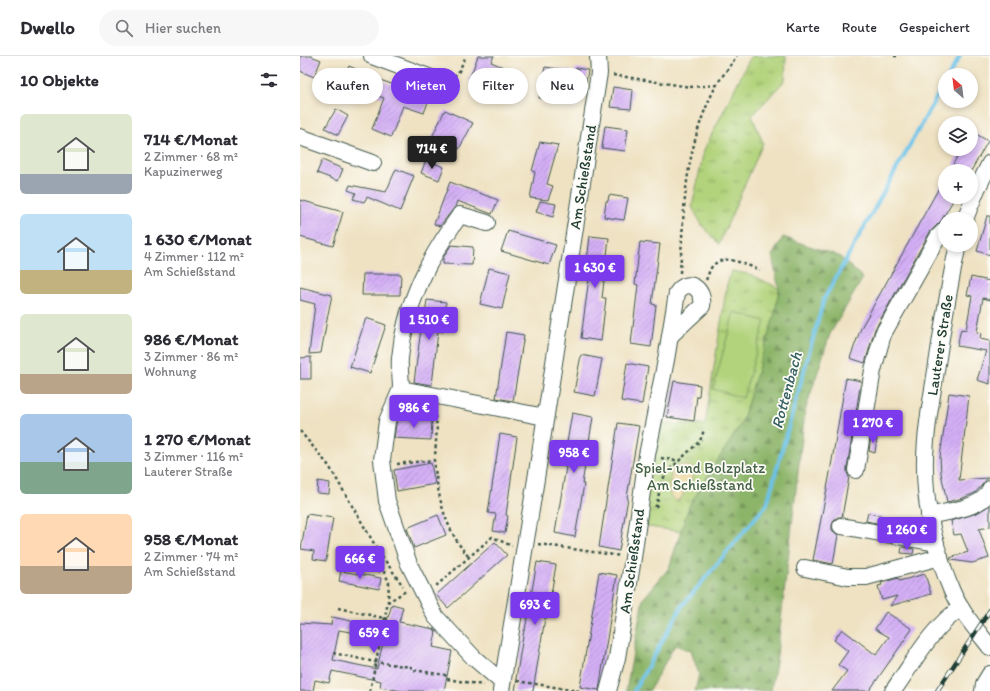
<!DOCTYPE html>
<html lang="de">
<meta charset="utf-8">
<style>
body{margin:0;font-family:Itim,sans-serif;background:#f7f7f7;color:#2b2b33;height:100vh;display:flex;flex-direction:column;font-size:15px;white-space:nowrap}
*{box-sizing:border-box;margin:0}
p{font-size:13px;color:#7c7c81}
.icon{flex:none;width:22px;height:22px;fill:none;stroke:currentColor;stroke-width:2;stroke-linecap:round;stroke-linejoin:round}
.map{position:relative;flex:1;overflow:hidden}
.panel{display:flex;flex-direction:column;background:#fff;width:300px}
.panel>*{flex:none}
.top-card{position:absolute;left:12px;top:12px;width:380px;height:36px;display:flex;gap:8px}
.needle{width:26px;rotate:332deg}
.tools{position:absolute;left:638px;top:12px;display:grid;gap:8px}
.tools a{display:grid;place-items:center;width:40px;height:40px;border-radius:50%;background:#fff;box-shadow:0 2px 6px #0003;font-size:20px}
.price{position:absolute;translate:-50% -34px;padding:0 9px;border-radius:4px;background:#7c3aed;color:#fff;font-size:13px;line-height:26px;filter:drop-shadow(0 1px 2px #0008)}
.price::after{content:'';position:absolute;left:50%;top:24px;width:12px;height:9px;margin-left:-6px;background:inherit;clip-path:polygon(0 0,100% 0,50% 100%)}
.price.active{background:#222;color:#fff}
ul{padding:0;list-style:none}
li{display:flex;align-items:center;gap:12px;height:100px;padding:0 20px}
li span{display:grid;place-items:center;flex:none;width:112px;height:80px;border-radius:6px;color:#555}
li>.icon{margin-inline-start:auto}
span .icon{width:48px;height:48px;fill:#fffc;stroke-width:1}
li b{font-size:17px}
h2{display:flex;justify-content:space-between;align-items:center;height:48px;padding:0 20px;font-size:17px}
.pill{padding:0 14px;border-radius:18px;background:#fff;box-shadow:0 2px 6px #0003;font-size:14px;line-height:36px}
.pill.active{background:#7c3aed;color:#fff}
header{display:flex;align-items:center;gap:24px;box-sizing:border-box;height:56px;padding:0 20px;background:#fff;border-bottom:1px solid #e1e1e2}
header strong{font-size:19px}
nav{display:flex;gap:22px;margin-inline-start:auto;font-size:14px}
.search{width:280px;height:36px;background:#f7f7f7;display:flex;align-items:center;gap:10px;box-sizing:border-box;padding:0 14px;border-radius:22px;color:#7c7c81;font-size:15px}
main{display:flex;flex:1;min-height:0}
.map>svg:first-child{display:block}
</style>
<header>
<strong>Dwello</strong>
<div class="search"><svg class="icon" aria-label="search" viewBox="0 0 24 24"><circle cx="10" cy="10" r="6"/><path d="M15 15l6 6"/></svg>Hier suchen</div>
<nav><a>Karte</a><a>Route</a><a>Gespeichert</a></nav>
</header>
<main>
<section class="panel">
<h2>10 Objekte<svg class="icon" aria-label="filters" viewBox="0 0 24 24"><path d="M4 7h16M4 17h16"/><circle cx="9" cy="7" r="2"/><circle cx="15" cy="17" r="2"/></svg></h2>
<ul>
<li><span style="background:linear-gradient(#dfe7d0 75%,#9aa5b1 0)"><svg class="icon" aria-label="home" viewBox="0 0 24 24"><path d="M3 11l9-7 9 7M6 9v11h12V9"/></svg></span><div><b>714 €/Monat</b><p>2 Zimmer · 68 m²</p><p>Kapuzinerweg</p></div></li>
<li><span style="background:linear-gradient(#bfe0f5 70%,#c2b280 0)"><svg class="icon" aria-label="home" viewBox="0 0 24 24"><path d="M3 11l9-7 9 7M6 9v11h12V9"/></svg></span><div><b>1 630 €/Monat</b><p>4 Zimmer · 112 m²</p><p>Am Schießstand</p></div></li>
<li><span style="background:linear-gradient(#dfe7d0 75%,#b9a48a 0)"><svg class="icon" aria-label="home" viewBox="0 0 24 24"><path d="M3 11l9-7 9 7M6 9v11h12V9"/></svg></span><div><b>986 €/Monat</b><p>3 Zimmer · 86 m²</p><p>Wohnung</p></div></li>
<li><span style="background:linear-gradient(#a9c7e8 60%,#7fa58c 0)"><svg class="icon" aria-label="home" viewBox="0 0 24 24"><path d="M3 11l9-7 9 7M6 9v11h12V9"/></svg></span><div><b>1 270 €/Monat</b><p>3 Zimmer · 116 m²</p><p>Lauterer Straße</p></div></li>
<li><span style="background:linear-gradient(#ffd9b3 65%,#b9a48a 0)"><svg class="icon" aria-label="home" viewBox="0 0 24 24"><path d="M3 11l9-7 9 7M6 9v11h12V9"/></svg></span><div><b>958 €/Monat</b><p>2 Zimmer · 74 m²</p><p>Am Schießstand</p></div></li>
</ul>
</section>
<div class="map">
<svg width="690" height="635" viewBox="0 0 690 635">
<defs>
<pattern id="grass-tufts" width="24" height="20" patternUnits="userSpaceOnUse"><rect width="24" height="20" fill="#b2d37b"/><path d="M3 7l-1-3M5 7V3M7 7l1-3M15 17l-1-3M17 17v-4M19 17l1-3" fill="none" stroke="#90ac66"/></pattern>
<pattern id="forest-firs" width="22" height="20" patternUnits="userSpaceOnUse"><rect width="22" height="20" fill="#8db56b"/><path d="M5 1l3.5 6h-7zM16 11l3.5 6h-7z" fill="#739459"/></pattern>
<pattern id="sand-dots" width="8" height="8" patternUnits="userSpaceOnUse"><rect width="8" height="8" fill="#eeda9e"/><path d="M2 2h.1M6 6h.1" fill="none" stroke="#ccbc89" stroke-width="1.8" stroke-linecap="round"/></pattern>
<pattern id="building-hatch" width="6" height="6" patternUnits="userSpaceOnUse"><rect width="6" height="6" fill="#d4aff6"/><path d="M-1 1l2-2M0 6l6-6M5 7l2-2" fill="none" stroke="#ab90c8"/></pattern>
</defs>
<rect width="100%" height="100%" fill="#fdfcf7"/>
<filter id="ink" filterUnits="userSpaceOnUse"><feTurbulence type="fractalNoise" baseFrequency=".025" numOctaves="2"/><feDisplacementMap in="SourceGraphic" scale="8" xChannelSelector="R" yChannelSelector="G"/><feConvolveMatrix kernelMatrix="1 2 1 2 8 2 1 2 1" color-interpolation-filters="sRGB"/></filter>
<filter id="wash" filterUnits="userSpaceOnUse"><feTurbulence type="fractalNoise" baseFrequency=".012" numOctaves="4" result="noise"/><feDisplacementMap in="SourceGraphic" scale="16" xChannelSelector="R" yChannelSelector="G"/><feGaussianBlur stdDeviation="0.9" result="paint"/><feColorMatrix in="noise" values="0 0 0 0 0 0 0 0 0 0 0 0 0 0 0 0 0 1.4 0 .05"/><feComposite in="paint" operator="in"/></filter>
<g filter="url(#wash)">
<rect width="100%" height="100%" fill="#efe2c2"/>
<g fill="url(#grass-tufts)" stroke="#688858">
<polygon points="451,0 486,0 485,24 452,60 463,87 419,188 402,169 392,151 404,94"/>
<polygon points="432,215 452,219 501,243 419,481 342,470 357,367 405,369 427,228"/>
</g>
<polygon fill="url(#forest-firs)" stroke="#567950" points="483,181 539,200 563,222 530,278 505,355 477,599 471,635 395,635 399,618 391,595 375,589 349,635 326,635 343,543 369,512 389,450 442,366 475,257 479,233 472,200"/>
<polygon fill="url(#sand-dots)" stroke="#868c69" points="383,409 391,411 396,415 380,444 375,445 370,439 369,432 372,415 378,410"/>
<polygon fill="#b2d37b" stroke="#688858" points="434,256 465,265 443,342 413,333"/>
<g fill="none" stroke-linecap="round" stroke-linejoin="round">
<g stroke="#6cc3e9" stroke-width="4">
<polyline points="649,19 660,0"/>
<polyline points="334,635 382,550 467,448 524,243 645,26"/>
</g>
</g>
<g id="blocks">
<g fill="url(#building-hatch)" fill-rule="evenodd">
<polygon points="0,0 11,0 21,4 14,21 0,15"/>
<polygon points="178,0 194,0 191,6 203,11 193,34 169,24"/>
<polygon points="49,10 83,25 103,32 101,37 128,46 124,57 103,50 91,81 72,73 84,42 65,35 62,42 39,32"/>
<polygon points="245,11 271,15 265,45 239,42"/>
<polygon points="276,12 288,14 286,27 273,24"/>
<polygon points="313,31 333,34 331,53 310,51"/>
<polygon points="36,53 48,60 38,79 25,72"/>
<polygon points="145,54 173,67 159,93 132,81"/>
<polygon points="305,70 328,73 325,95 302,92"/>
<polygon points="671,75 688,85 671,115 666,115 653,108 662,93 671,93"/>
<polygon points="240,86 258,89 247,128 253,130 248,144 230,142 235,116 232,115"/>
<polygon points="22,104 43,113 38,125 17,117"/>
<polygon points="126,104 144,111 139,124 121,117"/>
<polygon points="96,113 114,120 100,155 67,141 64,146 53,143 56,137 48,134 50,129 86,136"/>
<polygon points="645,121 645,141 655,141 641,165 630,176 575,273 565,307 550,302 561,272"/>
<polygon points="150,126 198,144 192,158 157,145 155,151 140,170 134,168"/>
<polygon points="309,139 328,142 324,164 304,161 306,145 308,145"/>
<polygon points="0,144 43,156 33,190 0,181"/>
<polygon points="240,145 256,148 253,161 236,156"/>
<polygon points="687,160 690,160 690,199 677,195"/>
<polygon points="208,175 256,189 249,209 201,195"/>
<polygon points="290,180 309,182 302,242 306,242 301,285 281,282 289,222 285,222"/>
<polygon points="340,186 360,188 352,248 356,249 351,291 331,288 338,229 335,228"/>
<polygon points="151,189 173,191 172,209 143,208 143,202"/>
<polygon points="189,212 210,217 202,253 180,248"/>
<polygon points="63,218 101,218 100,239 62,239"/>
<polygon points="671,221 690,225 690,244 683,242 677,276 681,277 680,283 690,285 690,328 677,324 686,295 657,290 661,273 666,274 672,240 667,239"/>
<polygon points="0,231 32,239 28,258 21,297 9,298 15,248 0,244"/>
<polygon points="127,244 146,246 143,276 138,275 132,329 114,326 121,273 123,274"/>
<polygon points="66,262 86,269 70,317 50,311"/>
<polygon points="206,276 224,279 213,345 196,342"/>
<polygon points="281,299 302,303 295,340 274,336"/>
<polygon points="11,301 11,323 0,323 0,302"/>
<polygon points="327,307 348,311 342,348 321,345"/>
<polygon points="546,322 561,325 547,412 547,417 549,421 542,461 538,461 534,464 532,469 532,474 538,479 533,508 513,504 529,422"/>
<polygon points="374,325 400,329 399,340 397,340 394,365 367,361"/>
<polygon points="649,337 669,340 659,424 688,422 675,437 663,442 647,446 641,417 640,401"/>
<polygon points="272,357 293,361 282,428 284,428 275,481 255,477 266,411 263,410"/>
<polygon points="99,361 132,363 131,384 94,382 96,368"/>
<polygon points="318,367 339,370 327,441 328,442 319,495 299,491"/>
<polygon points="200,378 217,381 206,459 208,460 205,477 193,475 196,458 188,457"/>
<polygon points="571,380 577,381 575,397 569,395"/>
<polygon points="131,407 135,428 97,435 94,414"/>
<polygon points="18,425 30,427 29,438 17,437"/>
<polygon points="690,449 690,471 679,473 689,502 672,507 651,504 650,502 668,496 661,478 654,479 651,465 677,457"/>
<polygon points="568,457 583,460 581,468 566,465"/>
<polygon points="7,458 33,462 26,505 13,503 14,495 1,493"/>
<polygon points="138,459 146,479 114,492 107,472"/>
<polygon points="195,486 207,499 148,552 136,539"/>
<polygon points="602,491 614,493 613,498 601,497"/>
<polygon points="237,506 256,509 247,562 245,562 233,635 215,635 217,623 216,623 224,574 225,574"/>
<polygon points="41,515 81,522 79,533 39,525"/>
<polygon points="299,516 317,519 299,634 280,631"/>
<polygon points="625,518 631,538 590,550 597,540 582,544 578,530 582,529 581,527 598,522 599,525"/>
<path d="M92 548 103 551 99 566 134 573 136 576 133 591 152 595 144 635H102L80 631 81 625 32 615 29 627 15 624 13 635H0V567L31 569 32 561 85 572ZM39 574 84 582 77 613 33 604Z"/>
<polygon points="586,556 612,573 597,595 569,635 532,635 547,615 538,609 548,595 534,584 542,573 576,599 589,581 575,573"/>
</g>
</g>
</g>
<g filter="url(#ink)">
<use href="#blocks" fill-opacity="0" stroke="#3e5649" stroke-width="1"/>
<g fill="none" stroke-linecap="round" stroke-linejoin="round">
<g stroke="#3e5649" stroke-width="18">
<g id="minor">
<polyline points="72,0 142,26"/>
<polyline points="0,81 73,107"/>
<polyline points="665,163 677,133 690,107"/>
<path d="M658 189C649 228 643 268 637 308 632 341 624 380 625 413 625 452 636 497 651 533 660 555 676 573 690 591"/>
<path d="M101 333C101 323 99 312 100 302 105 248 128 203 160 159L187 167"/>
<polyline points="556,414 573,314 583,278 638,181 645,174"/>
<path d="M629 460C644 456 674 453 685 441 687 439 689 436 690 433"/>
<polyline points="541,470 636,487"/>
<polyline points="505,512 548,521 566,521 640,501"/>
<polyline points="202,626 174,602 135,560 109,508 87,445 82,404 87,365 101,333 245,361"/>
<polyline points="201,635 236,423 299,17 298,0"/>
<path d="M308 635 317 602 333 502 347 399 366 304 377 237C388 220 405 234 402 250L370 280"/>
<path d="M593 635C613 607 632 571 661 552"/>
<polyline points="683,635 684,628 690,618"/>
</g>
</g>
<g stroke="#3e5649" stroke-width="2.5" stroke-dasharray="3 3" stroke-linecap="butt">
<polyline points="594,0 599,0"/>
<polyline points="313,19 390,31 417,29"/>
<polyline points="154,20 158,17 166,0"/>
<path d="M380 217C384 151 384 91 416 30 422 20 430 10 437 0"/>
<path d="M406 224C408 220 409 215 411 212 423 195 445 209 460 214"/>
<polyline points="105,359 123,357 135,360 137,370 135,401"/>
<polyline points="0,375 29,410 79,496 103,530"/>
<polyline points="361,402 380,405"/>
<path d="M97 408 134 404C138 440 144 473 169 501"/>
<polyline points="355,451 357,449 360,430 366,417 400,385 404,374"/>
<polyline points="238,488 321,500"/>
<polyline points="48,508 84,516 89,526 88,546"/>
<polyline points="136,530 192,481 212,490"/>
<polyline points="38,552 88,563"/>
<polyline points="33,597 75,606 111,611 113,614 145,619 147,623 183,629"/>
<polyline points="217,625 279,635"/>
<polyline points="70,635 88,546 106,535"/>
</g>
<use href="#minor" stroke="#fff" stroke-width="16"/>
<g stroke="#1f3d34" stroke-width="4.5">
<polyline id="rail" points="637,635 690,554"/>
</g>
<use href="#rail" stroke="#fdfcf7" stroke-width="3" stroke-dasharray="9" stroke-linecap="butt"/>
</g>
</g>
<g text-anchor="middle" stroke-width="3.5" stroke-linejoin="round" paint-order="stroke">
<g font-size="15" fill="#1f3d34" stroke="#fdfcf7">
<text transform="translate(283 121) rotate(-81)" y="5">Am Schießstand</text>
<text transform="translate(640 289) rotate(-81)" y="5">Lauterer Straße</text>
<text transform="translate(332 505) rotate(-82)" y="5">Am Schießstand</text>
</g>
<g font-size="15" fill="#446246" stroke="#fdfcf7">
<text x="400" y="417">Spiel- und Bolzplatz<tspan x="400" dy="17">Am Schießstand</tspan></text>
</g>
<g font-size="16" font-style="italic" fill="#325e61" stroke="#fdfcf7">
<text transform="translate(486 334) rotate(-75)" y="6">Rottenbach</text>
</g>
</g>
</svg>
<div class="tools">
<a><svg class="needle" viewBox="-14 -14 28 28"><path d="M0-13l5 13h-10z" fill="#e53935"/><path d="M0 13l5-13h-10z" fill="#7c7c81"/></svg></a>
<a><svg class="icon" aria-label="layers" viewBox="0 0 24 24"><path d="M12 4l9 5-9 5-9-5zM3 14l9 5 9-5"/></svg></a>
<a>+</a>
<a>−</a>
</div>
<b class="price active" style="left:132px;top:114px">714 €</b>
<b class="price" style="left:295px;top:233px">1 630 €</b>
<b class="price" style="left:129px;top:285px">1 510 €</b>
<b class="price" style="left:114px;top:373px">986 €</b>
<b class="price" style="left:573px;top:388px">1 270 €</b>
<b class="price" style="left:274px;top:418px">958 €</b>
<b class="price" style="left:607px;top:495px">1 260 €</b>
<b class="price" style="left:60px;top:524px">666 €</b>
<b class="price" style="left:235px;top:570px">693 €</b>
<b class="price" style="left:74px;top:598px">659 €</b>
<div class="top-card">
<a class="pill">Kaufen</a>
<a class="pill active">Mieten</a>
<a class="pill">Filter</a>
<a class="pill">Neu</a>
</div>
</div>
</main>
